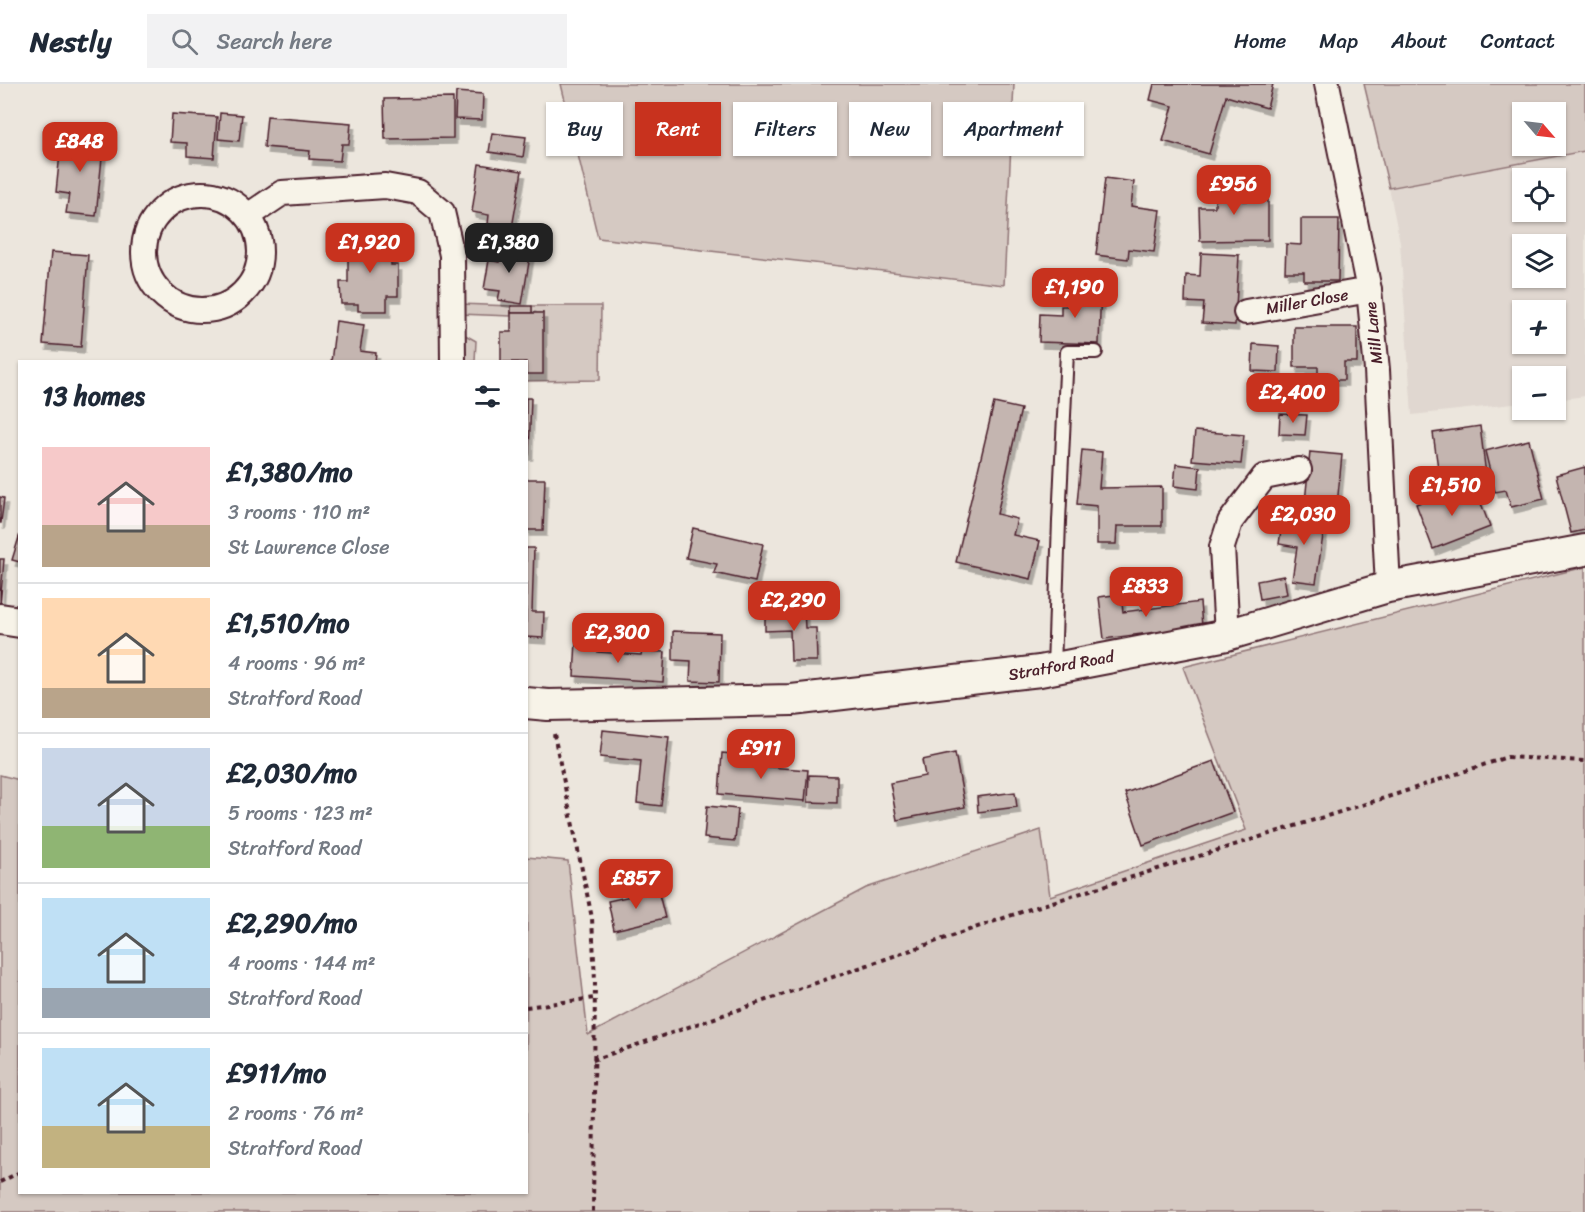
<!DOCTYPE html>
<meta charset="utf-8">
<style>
body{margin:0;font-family:Sriracha,sans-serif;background:#f2f2f3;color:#1f2937;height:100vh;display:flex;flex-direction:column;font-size:22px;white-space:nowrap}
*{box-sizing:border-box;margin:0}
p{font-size:20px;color:#747a83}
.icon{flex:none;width:33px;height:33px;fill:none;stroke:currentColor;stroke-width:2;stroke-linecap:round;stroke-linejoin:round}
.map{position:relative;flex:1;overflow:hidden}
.details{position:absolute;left:18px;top:276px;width:510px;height:834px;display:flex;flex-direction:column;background:#fff;border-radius:0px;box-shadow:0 2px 4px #0004}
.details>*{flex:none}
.top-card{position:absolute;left:546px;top:18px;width:570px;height:54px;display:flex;gap:12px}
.needle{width:39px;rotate:118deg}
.controls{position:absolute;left:1512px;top:18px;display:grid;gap:12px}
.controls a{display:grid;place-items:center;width:54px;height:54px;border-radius:0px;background:#fff;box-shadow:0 2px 4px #0004;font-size:30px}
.price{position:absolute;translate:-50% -51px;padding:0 14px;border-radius:12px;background:#c8321e;color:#fff;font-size:20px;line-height:39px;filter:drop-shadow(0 2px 3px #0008)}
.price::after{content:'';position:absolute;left:50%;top:36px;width:18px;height:14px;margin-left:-9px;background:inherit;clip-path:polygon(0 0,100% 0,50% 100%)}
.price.on{background:#222;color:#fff}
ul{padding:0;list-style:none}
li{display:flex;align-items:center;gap:18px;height:150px;padding:0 24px}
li+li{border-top:2px solid #e0e1e3}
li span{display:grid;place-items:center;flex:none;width:168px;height:120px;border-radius:0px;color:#555}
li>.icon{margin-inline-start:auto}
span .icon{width:72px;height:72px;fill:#fffc;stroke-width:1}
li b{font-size:26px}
h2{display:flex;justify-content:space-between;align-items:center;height:72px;padding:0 24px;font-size:26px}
.chip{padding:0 21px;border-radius:0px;background:#fff;box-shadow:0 2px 4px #0004;font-size:21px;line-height:54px}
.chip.on{background:#c8321e;color:#fff}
header{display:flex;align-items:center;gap:36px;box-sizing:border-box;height:84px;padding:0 30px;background:#fff;border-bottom:2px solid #e0e1e3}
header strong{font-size:28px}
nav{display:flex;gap:33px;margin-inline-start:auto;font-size:21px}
.search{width:420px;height:54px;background:#f2f2f3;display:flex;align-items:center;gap:15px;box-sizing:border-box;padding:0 21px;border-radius:0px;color:#747a83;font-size:22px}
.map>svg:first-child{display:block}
</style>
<header>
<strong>Nestly</strong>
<div class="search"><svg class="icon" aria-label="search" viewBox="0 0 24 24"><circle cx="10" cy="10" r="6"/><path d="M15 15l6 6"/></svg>Search here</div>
<nav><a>Home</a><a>Map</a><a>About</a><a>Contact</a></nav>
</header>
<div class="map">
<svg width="1585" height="1128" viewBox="0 0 1585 1128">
<defs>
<filter id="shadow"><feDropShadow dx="3.5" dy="6" stdDeviation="0" flood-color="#0004"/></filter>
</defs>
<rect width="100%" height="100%" fill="#ece6dd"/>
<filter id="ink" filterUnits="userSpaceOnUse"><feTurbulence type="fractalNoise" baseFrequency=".0167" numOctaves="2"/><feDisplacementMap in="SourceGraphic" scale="12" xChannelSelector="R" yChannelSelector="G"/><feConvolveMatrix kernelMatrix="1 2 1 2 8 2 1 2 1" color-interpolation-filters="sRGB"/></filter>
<g filter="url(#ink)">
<path fill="#e0d7d0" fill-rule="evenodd" d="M1585 67V312L1556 316V292H1522V319L1412 331 1400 158 1389 104ZM1522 94H1556V128H1522ZM1522 160H1556V194H1522ZM1522 226H1556V260H1522Z"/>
<g fill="#d5c9c2" stroke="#907476" stroke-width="1.5" fill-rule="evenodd">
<polygon points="561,0 1014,0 1004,201 598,154"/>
<path d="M1364 0H1585V67L1389 104ZM1556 28V62H1522V28Z"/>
<polygon points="460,220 511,222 511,232 459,230"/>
<polygon points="532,222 601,222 600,296 527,297 526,290 543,229 532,229"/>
<polygon points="460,248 476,257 475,277 459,278"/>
<polygon points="1585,483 1585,1128 0,1128 0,691 20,696 20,1108 526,1108 527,773 568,777 588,951 866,804 1041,746 1050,812 1246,746 1183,583"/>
</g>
<g fill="#c4b5b0" stroke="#4a1f2b" stroke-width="1.5" filter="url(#shadow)">
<polygon points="1154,0 1273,0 1267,24 1226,12 1209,70 1163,57 1173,22 1150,16"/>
<polygon points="456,8 483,10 482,36 455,35"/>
<polygon points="453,14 453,54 385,55 384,15"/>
<polygon points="220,29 242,31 239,57 218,55"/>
<polygon points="172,30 217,33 214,74 187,72 187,59 170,58"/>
<polygon points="267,32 351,39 349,60 342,60 340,77 309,75 310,67 264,63"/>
<polygon points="492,49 526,53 523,73 489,68"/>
<polygon points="62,50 104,55 96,132 66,129 69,110 56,108"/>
<polygon points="479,80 522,87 512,144 488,140 489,131 472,128"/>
<polygon points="1105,94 1134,98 1131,122 1160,126 1154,168 1129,165 1128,175 1096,171"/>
<polygon points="1243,96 1243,117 1268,116 1268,156 1200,157 1199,123 1215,123 1215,97"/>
<polygon points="1301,135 1339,135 1338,197 1304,197 1304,188 1285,188 1286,160 1301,161"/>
<polygon points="348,153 391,153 391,181 398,181 398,212 387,212 387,227 358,227 358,220 341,220 340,198 348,198"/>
<polygon points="502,161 531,166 522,220 498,216 500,207 484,205 489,176 499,178"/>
<polygon points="51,168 88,171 81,263 43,260"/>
<polygon points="1201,169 1239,171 1235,241 1202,239 1204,219 1185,218 1186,191 1200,192"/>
<polygon points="1077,197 1101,198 1099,260 1039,258 1040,230 1061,231 1061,222 1076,222"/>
<rect x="511" y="222" width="21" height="7"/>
<polygon points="511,229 543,229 543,290 526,290 526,278 501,278 501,248 511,248"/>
<polygon points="336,237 364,241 360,267 376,269 375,278 331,278"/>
<polygon points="1294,243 1357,243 1357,278 1344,278 1344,296 1318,296 1318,283 1294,283"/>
<polygon points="1253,260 1279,262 1278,288 1252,287"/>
<polygon points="526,314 531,314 529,370 526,370"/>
<polygon points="994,319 1021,325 997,430 1017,435 1013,451 1040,457 1031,495 956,478"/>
<polygon points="1280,330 1307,331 1305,351 1279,350"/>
<polygon points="1480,342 1487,399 1441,405 1433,349"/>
<polygon points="1195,347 1244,351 1241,380 1192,376"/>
<polygon points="1529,356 1544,415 1511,423 1506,406 1495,408 1485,367"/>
<polygon points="1082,366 1102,368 1099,404 1162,403 1162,442 1117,442 1116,460 1097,460 1097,422 1077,420"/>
<polygon points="1310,368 1342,371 1336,431 1304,428"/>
<polygon points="1176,380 1200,383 1198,405 1174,402"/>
<polygon points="1585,383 1585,446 1571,449 1556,391"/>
<polygon points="526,395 545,395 543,446 526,446"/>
<polygon points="1457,404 1462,415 1477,409 1490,443 1433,465 1416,420"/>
<polygon points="0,413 4,414 1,439 0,439"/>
<polygon points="1283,432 1325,438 1316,499 1292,496 1297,463 1279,460"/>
<polygon points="693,444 763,460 755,498 714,489 717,480 686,474"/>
<polygon points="20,450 20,478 12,476"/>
<polygon points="526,464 534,464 532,528 544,528 543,554 526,553"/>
<polygon points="0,475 4,475 0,523"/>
<polygon points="1284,492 1287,510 1260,515 1257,497"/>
<polygon points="1121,510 1123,528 1200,518 1202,542 1104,555 1099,513"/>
<polygon points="804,524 805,544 816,544 817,577 791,577 790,546 765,547 765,525"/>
<polygon points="673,547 720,549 719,598 690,597 691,577 673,576"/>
<polygon points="576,557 599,558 598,568 641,571 642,567 665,568 663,598 574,592"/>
<polygon points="603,646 669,653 661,722 637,719 641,677 600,673"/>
<polygon points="722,669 744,671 744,681 808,686 805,717 719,710"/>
<polygon points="955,669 965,723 897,736 890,699 925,692 922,676"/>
<polygon points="1214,677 1233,728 1143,761 1125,709"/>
<polygon points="809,691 837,692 837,719 808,718"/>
<polygon points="1015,708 1017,723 978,728 977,713"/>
<polygon points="707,722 738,725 735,757 704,754"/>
<polygon points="658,806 665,834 614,846 608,817"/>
</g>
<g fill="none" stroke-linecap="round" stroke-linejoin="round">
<g stroke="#4a1f2b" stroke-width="16">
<polyline id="service" points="1054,583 1059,437 1067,268 1096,268"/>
</g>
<g stroke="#4a1f2b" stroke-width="28">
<g id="minor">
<polyline points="1327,0 1369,206 1377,286 1388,503"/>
<circle cx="202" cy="168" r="58"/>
<polyline points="248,132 282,109 385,102 418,108 442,128 452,171 453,278"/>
<polyline points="1246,228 1369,206"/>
<polyline points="1227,551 1222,463 1230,438 1264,393 1299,386"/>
</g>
</g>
<g stroke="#4a1f2b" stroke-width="34">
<g id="tertiary">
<polyline points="0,535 20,538"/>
<polyline points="526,619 548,621 792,616 1040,587 1227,551 1388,503 1585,466"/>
</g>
</g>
<g stroke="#4a1f2b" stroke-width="4" stroke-dasharray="4.5 4.5" stroke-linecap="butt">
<polyline points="554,650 592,834 595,897 593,1128"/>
<polyline points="526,923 594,914"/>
<polyline points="593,976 1027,826 1397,710 1507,673 1585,677"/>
<polyline points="0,1098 20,1088"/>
</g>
<use href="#service" stroke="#f7f3e8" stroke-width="12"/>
<use href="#minor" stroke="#f7f3e8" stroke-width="24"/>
<use href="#tertiary" stroke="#f7f3e8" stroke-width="30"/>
</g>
</g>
<g text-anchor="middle" stroke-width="4.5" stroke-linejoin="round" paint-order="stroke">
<g font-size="16" fill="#4a1f2b" stroke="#f7f3e8">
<text transform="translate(1307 217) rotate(-10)" y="6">Miller Close</text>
<text transform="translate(1373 249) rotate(-96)" y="6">Mill Lane</text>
<text transform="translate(1061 581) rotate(-10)" y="6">Stratford Road</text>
</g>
</g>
</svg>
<div class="controls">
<a><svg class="needle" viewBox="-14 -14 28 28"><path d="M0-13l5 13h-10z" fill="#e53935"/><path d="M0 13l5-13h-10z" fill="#747a83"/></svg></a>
<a><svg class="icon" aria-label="locate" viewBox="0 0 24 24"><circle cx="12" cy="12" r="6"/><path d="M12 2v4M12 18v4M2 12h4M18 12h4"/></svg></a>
<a><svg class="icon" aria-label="layers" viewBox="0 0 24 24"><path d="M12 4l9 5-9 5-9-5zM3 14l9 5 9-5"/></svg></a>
<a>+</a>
<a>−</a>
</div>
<b class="price" style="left:80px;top:89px">£848</b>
<b class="price" style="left:1234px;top:132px">£956</b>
<b class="price" style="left:370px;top:190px">£1,920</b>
<b class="price on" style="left:509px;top:190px">£1,380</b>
<b class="price" style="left:1075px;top:235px">£1,190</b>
<b class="price" style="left:1293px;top:340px">£2,400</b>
<b class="price" style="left:1452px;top:433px">£1,510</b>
<b class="price" style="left:1304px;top:462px">£2,030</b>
<b class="price" style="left:1146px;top:534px">£833</b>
<b class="price" style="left:794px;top:548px">£2,290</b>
<b class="price" style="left:618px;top:580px">£2,300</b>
<b class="price" style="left:761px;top:696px">£911</b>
<b class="price" style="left:636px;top:826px">£857</b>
<div class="top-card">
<a class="chip">Buy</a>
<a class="chip on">Rent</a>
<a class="chip">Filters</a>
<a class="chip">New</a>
<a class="chip">Apartment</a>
</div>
<section class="details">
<h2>13 homes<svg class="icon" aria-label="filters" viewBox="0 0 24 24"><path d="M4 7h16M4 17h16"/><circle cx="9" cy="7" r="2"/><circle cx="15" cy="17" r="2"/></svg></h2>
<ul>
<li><span style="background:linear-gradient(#f6c9c9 65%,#b9a48a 0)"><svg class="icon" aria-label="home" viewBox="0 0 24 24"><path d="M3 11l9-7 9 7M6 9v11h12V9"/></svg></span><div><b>£1,380/mo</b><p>3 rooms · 110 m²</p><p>St Lawrence Close</p></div></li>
<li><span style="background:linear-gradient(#ffd9b3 75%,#b9a48a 0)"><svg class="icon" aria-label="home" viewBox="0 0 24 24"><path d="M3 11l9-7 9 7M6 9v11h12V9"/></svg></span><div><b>£1,510/mo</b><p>4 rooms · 96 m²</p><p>Stratford Road</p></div></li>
<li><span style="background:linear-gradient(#c9d6e8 65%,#8fb573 0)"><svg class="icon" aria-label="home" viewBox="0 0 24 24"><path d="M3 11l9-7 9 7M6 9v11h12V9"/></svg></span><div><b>£2,030/mo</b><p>5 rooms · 123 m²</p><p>Stratford Road</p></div></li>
<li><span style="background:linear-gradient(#bfe0f5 75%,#9aa5b1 0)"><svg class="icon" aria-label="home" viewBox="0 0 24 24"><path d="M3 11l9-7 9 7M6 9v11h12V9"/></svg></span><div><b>£2,290/mo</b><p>4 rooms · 144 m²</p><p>Stratford Road</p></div></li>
<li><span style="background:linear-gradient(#bfe0f5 65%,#c2b280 0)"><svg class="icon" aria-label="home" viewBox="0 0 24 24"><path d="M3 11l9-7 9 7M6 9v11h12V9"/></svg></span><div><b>£911/mo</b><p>2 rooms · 76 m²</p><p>Stratford Road</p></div></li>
</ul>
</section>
</div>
